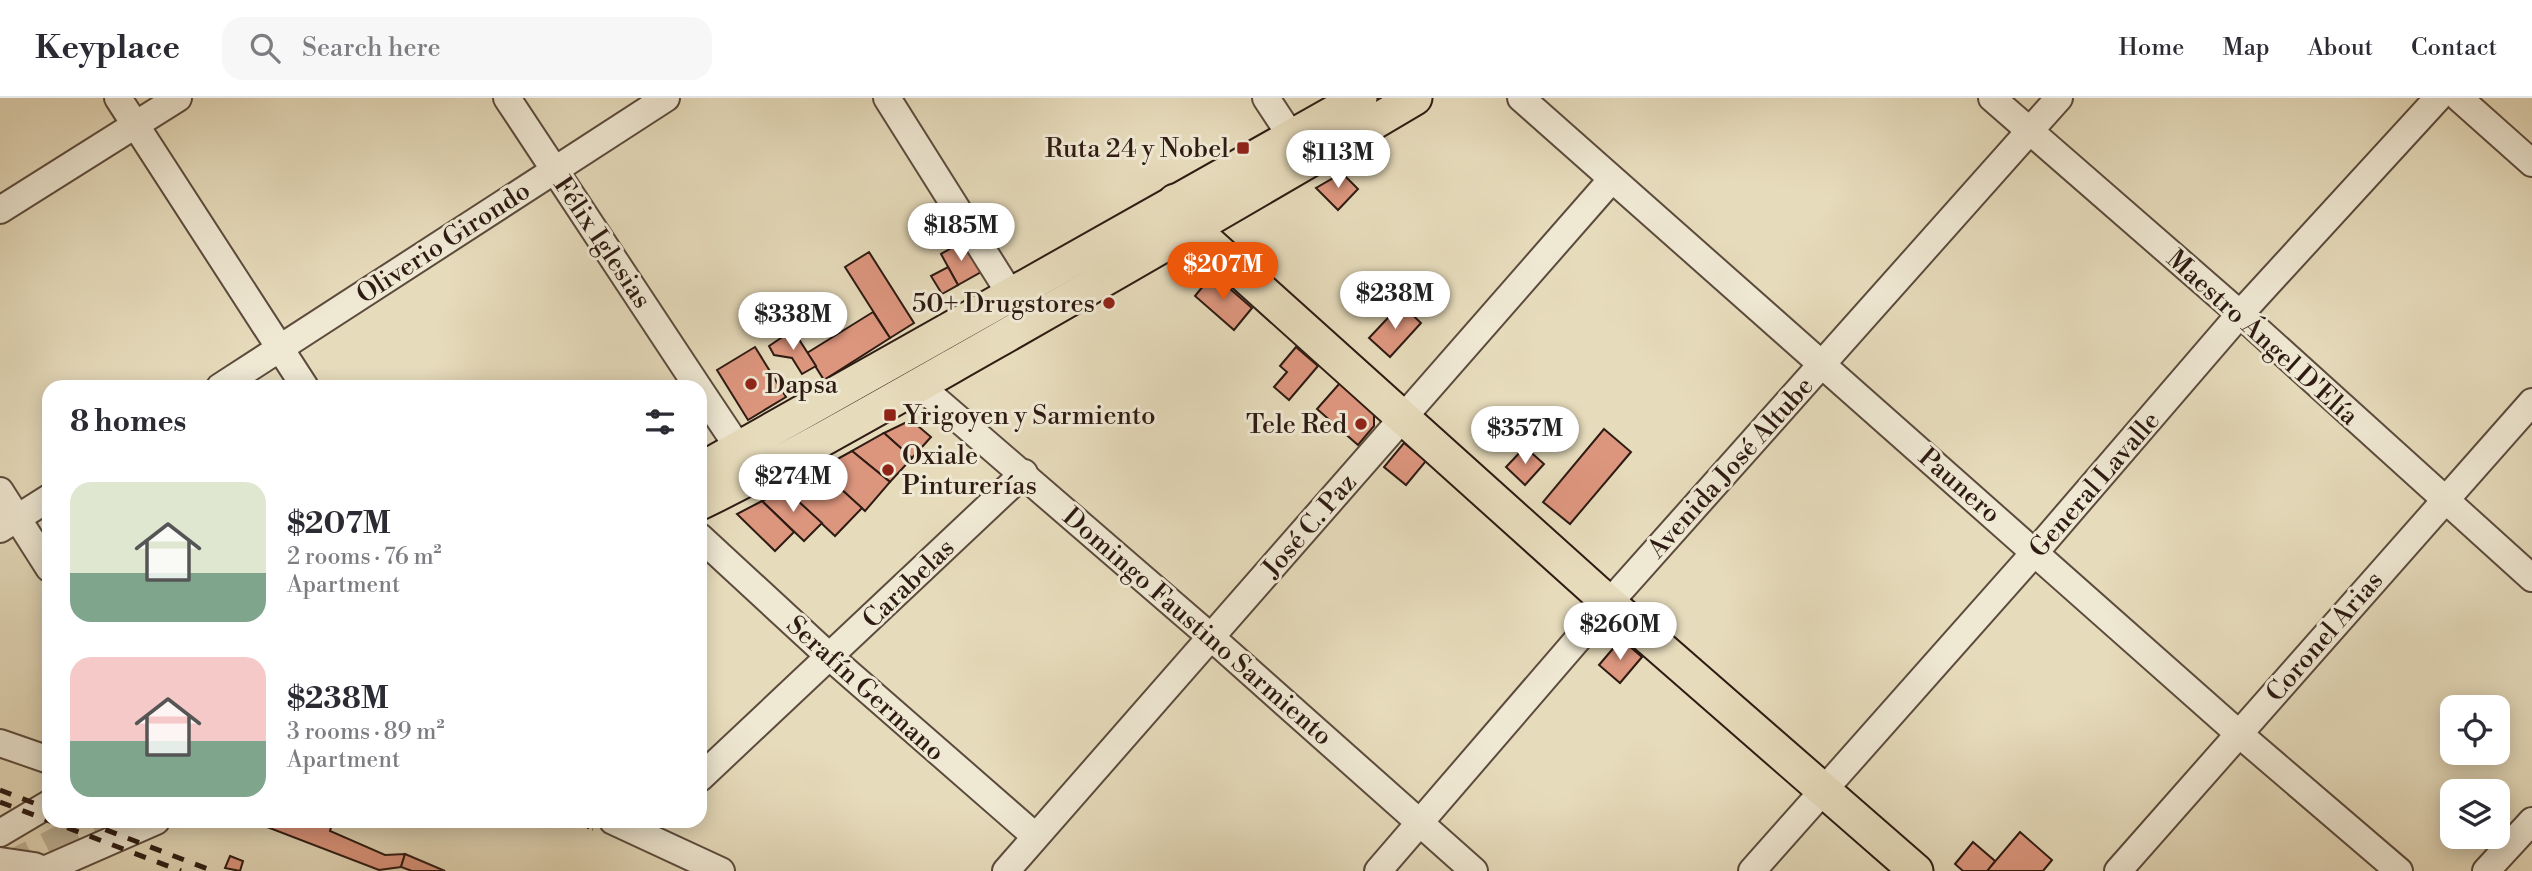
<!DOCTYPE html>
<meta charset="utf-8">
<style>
body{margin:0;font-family:"Libre Bodoni",serif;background:#f7f7f7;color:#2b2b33;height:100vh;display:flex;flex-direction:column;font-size:26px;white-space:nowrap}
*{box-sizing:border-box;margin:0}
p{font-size:23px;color:#7c7c81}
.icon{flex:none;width:38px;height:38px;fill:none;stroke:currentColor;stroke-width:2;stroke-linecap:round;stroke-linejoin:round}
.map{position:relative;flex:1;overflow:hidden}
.sheet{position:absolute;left:42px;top:282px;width:665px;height:448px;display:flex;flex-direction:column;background:#fff;border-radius:21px;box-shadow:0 4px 18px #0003}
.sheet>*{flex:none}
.buttons{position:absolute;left:2440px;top:597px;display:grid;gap:14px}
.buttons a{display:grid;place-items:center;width:70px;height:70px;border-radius:14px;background:#fff;box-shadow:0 4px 18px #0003;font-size:35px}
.price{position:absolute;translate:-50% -60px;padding:0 16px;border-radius:24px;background:#fff;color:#222;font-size:23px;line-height:46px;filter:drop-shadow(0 2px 4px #0008)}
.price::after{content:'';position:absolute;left:50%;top:42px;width:21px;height:16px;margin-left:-10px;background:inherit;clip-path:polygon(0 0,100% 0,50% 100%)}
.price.on{background:#ea580c;color:#fff}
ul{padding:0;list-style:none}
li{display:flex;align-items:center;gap:21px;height:175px;padding:0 28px}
li span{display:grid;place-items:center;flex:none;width:196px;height:140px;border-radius:21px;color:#555}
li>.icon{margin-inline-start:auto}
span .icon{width:84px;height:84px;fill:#fffc;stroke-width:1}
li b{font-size:30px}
h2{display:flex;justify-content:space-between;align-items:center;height:84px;padding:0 28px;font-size:30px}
header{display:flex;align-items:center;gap:42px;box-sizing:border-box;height:98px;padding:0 35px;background:#fff;border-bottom:2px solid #e1e1e2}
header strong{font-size:33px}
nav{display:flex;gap:38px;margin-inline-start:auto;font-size:24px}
.search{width:490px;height:63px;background:#f7f7f7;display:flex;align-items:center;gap:18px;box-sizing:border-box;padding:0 24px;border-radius:21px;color:#7c7c81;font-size:26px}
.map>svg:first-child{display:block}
</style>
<header>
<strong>Keyplace</strong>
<div class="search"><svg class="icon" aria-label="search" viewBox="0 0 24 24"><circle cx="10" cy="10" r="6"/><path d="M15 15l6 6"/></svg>Search here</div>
<nav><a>Home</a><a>Map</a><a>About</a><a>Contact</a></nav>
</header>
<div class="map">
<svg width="2532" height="773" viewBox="0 0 2532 773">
<rect width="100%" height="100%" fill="#e6dbbb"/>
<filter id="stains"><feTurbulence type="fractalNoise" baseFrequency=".00286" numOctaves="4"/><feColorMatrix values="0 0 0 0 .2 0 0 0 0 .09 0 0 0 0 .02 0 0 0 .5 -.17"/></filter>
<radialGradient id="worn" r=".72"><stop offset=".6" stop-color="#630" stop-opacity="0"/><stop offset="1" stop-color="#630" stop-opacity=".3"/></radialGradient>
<g fill="#dd967e" stroke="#2e1b13" stroke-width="2">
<polygon points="1342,75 1358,91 1338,112 1316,90"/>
<polygon points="964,143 981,174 958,187 941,156"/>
<polygon points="869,154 914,225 890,240 845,169"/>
<polygon points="948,169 958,187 942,196 931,178"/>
<polygon points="1213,176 1252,210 1234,232 1195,198"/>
<polygon points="1401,206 1421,225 1390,259 1369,240"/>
<polygon points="873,214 890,240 824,282 807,255"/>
<polygon points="793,232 816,268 802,276 792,260 774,257 769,248"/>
<polygon points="755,249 786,299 748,322 717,272"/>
<polygon points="1296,249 1318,268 1289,302 1274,289 1287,274 1280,268"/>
<polygon points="1340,285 1374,314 1374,328 1358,347 1317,311"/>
<polygon points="911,322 931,339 912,360 884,335"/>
<polygon points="1604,331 1631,354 1570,426 1543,404"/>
<polygon points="884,335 912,360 890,384 852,353"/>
<polygon points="1404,345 1426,363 1406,387 1384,369"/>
<polygon points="1525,349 1544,366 1525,387 1506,369"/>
<polygon points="852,353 890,384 865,413 819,371"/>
<polygon points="819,371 862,410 835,438 785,391"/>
<polygon points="785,391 822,425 804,443 762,403"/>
<polygon points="762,403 794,434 775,453 737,416"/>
<polygon points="1616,547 1628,547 1642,559 1620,585 1599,567"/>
<polygon points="260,723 333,723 330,733 385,757 405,756 401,769 379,772 259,726"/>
<polygon points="2020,734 2052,762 2043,773 1987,773"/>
<polygon points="1973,744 1995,763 1987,773 1963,773 1955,766"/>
<polygon points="405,756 445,773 412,773 401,769"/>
<polygon points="230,758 243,763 240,773 225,770"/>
</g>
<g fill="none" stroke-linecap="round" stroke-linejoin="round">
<polyline stroke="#c1b599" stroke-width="33" stroke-dasharray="33 17" stroke-linecap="butt" points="3,773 103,723"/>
<g stroke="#5c4b3d" stroke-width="30">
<g id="minor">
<polyline points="118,0 305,289"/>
<polyline points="507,0 698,289"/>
<polyline points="887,0 1011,197"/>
<polyline points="1266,0 1291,38"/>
<polyline points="1521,0 2238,635 2399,773"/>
<polyline points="1992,0 2240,216 2532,480"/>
<polyline points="2459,0 2532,65"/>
<polyline points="0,112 178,0"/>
<polyline points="919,287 1212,540 1474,773"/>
<polyline points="220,289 666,0"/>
<polyline points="700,292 738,349"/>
<polyline points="0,393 49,470"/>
<polyline points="0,431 49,400"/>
<polyline points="700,439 830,559 1035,738"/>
<polyline points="0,645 49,662"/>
<polyline points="700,680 1024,375"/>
<polyline points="613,723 721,773"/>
<polyline points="0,735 49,706"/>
<polyline points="0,763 34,768 44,772"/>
<polyline points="42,773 156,723"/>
<polyline points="1006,773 1612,81"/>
<polyline points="1378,773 1609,505 2059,0"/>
<polyline points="1752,773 2036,453 2240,216 2438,0"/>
<polyline points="2118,773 2532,304"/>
<polyline points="2486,773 2532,723"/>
</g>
</g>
<g stroke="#2e1b13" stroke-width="37">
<g id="major">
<polyline points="1175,103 1193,131 1609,505 1916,773"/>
<polyline points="700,372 1360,0"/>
<path d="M700 405C800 356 896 300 993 245 1135 164 1275 83 1415 0"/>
</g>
</g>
<g stroke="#2e1b13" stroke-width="3.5" stroke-dasharray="2 3.5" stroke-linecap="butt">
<polyline points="572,723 593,731"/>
<polyline points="175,726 186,723"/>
</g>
<use href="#minor" stroke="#efe8d3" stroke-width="26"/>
<use href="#major" stroke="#e6dbbb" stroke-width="33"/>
<g stroke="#2e1b13" stroke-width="5" stroke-dasharray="12 12" stroke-linecap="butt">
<polyline points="0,692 49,711"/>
<polyline points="0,704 181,773"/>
<polyline points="83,723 213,773"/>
</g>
</g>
<g fill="#8f2418" stroke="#efe8d3" stroke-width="2.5">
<rect x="1236" y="43" width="14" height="14" rx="3.5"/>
<circle cx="1109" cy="205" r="7"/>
<circle cx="751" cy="286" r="7"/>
<rect x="883" y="310" width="14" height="14" rx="3.5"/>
<circle cx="1361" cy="326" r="7"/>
<circle cx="888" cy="372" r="7"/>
</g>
<g text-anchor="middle" stroke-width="6" stroke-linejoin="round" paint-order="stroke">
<g font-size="26" fill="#2e1b13" stroke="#efe8d3" text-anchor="end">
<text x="1229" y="59">Ruta 24 y Nobel</text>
<text x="1095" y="214">50+ Drugstores</text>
<text x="765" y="295" text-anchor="start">Dapsa</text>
<text x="904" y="326" text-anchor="start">Yrigoyen y Sarmiento</text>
<text x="1347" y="335">Tele Red</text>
<text x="902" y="366" text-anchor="start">Oxiale<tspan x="902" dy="30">Pinturerías</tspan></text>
</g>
<g font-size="26" fill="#2e1b13" stroke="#efe8d3">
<text transform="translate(443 144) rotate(-33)" y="9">Oliverio Girondo</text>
<text transform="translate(603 144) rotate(56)" y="9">Félix Iglesias</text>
<text transform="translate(2263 239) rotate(42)" y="9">Maestro Ángel D'Elía</text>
<text transform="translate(1730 369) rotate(-48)" y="9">Avenida José Altube</text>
<text transform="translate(2094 386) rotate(-49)" y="9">General Lavalle</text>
<text transform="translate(1960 387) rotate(41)" y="9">Paunero</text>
<text transform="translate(1309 427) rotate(-49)" y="9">José C. Paz</text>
<text transform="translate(908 485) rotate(-44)" y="9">Carabelas</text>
<text transform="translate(1198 528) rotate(41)" y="9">Domingo Faustino Sarmiento</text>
<text transform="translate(2324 538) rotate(-49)" y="9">Coronel Arias</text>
<text transform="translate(866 590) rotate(42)" y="9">Serafín Germano</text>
</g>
</g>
<rect width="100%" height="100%" filter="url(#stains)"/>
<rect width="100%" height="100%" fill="url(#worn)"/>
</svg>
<div class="buttons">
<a><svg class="icon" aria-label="locate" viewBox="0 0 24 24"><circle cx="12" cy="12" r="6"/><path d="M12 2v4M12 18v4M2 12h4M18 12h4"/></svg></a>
<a><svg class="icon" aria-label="layers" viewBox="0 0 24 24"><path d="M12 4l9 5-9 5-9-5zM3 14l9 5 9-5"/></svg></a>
</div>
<b class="price" style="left:1338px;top:92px">$113M</b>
<b class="price" style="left:961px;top:165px">$185M</b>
<b class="price on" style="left:1223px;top:204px">$207M</b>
<b class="price" style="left:1395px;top:233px">$238M</b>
<b class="price" style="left:793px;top:254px">$338M</b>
<b class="price" style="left:1525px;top:368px">$357M</b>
<b class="price" style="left:793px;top:416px">$274M</b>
<b class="price" style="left:1620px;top:564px">$260M</b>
<section class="sheet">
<h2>8 homes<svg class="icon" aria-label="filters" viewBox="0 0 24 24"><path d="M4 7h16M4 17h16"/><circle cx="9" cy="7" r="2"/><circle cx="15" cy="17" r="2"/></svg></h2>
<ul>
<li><span style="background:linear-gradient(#dfe7d0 65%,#7fa58c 0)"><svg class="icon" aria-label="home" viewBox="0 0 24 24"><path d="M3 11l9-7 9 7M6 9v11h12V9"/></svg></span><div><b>$207M</b><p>2 rooms · 76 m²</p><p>Apartment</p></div></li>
<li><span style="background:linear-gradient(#f6c9c9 60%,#7fa58c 0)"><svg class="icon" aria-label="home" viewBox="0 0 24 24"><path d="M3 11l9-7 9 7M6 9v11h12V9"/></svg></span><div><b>$238M</b><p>3 rooms · 89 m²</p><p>Apartment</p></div></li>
</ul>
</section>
</div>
